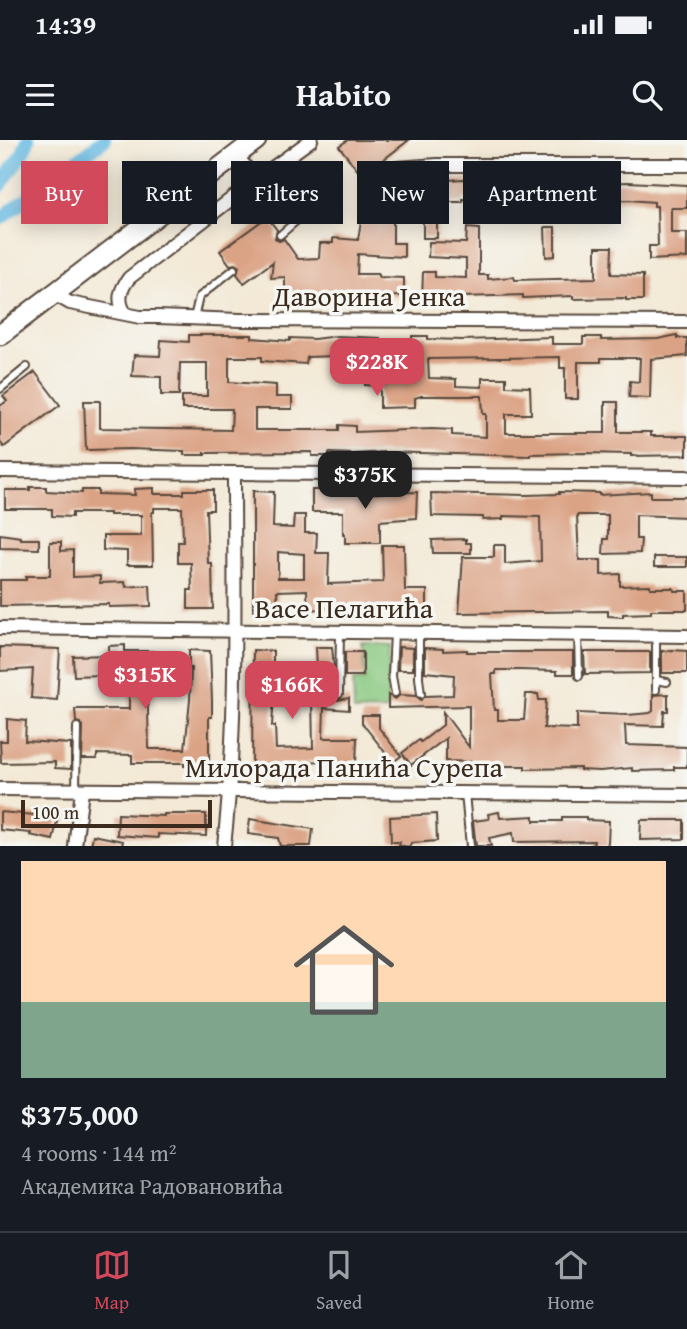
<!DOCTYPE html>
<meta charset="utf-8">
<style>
body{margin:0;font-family:"Gentium Book Plus",serif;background:#242831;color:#f1f3f6;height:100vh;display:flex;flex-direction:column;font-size:26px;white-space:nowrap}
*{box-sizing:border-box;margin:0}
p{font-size:23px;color:#9ea1a6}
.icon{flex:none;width:38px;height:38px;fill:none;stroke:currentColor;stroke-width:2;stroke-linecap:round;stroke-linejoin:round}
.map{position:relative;height:706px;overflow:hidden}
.side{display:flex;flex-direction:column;background:#171b24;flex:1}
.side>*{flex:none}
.top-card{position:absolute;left:21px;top:21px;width:646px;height:63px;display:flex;gap:14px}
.scale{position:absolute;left:21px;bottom:18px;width:191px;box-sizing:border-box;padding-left:7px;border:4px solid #3b2a1e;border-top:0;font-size:19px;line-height:24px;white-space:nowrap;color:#3b2a1e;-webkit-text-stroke:5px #f6f6f2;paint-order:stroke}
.price{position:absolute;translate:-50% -60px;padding:0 16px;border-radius:14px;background:#d1495b;color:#fff;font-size:23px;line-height:46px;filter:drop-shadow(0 2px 4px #0008)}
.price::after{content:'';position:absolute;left:50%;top:42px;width:21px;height:16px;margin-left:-10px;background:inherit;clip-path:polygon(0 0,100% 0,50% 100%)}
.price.on{background:#222;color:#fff}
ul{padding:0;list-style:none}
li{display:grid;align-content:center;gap:14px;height:371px;padding:0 21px}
li span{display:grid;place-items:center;height:217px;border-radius:0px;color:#555}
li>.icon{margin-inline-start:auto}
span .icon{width:126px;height:126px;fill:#fffc;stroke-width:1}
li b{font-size:30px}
.pill{padding:0 24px;border-radius:0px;background:#171b24;box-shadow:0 4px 18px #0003;font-size:24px;line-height:63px}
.pill.on{background:#d1495b;color:#fff}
.status{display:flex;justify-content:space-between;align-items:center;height:49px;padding:0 35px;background:#171b24;direction:ltr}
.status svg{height:19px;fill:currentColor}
header{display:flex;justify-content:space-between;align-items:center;height:91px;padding:0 21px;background:#171b24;font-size:32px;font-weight:600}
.dock{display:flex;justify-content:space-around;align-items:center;height:98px;border-top:2px solid #363941;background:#171b24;font-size:19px;color:#9ea1a6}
.dock a{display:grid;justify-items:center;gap:4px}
.dock .on{color:#d1495b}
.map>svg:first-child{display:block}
</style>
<div class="status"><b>14:39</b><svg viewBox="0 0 49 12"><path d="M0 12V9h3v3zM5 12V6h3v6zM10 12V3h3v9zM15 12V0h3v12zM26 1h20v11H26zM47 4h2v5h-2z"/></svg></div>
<header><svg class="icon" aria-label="menu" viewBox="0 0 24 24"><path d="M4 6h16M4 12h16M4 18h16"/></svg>Habito<svg class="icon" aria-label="search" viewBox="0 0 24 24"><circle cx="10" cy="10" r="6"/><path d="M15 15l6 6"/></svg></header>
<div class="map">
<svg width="687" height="706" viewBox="0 0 687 706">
<rect width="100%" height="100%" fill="#f6f6f2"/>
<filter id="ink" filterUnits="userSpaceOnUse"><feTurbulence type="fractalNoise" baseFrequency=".0143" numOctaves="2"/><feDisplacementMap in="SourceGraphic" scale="14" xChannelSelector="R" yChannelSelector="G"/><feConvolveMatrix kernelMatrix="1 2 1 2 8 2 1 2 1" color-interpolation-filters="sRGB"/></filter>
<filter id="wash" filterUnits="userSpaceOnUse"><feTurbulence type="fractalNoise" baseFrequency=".00686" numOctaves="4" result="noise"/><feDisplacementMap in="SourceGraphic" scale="28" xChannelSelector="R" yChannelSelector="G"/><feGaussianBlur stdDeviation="1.57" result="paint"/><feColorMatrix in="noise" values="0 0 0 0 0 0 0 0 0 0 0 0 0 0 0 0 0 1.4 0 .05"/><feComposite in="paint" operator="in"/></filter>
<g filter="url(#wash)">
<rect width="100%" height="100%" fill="#f3e9d6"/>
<polygon fill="#88c87f" stroke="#62794e" stroke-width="2" points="363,506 390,507 387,570 354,571 353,541 365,540"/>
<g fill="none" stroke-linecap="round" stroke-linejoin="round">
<g stroke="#66bbe3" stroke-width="14">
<polyline points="0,46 23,13 28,0"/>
<polyline points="0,79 104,0"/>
</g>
</g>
<g id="blocks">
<g fill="#dba385" fill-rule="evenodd">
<polygon points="348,0 409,0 362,36 339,6"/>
<polygon points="463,39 567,45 628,42 687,45 687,68 671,68 671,93 687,93 687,118 649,120 649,106 658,106 657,66 654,66 654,62 628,60 591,61 591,66 558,66 552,65 552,63 523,62 523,60 463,59 463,62 437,62 437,98 423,98 423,73 393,72 393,103 404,103 404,117 358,114 357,134 379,134 379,137 404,138 404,156 329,158 311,157 311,155 285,155 285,137 271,138 273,122 244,143 237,134 239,126 235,124 230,125 220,111 267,77 277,90 275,98 279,101 284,99 298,119 319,118 320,103 333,103 333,98 358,100 364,62 390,65 391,50 418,51 418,42"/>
<polygon points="545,87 555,87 555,116 546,117"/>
<polygon points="467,88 479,89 479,135 488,135 488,139 514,137 515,140 596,138 596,107 612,107 611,134 643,135 643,160 626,160 626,158 573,159 573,156 523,158 523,155 462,157 462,160 422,159 423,132 435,132 435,137 466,138 466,119 428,117 429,102 466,103"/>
<path d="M189 195H252V198L290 201V198L314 199 337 196 380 198V201H412V196H428V199L463 200 552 197V204H583V197H601V200L658 199 677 195V198H687V216L651 219 650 258 629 257 630 241 639 242 640 218H601V222H578V259H565V228H560V217L428 219 429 238 456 239V246L482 247V238H506V246L530 247 531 274H506V293H605V262H618V292H651V296H687V315L631 316V314L584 313 530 314V316L384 312 353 314 329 313V316H312V312L205 313V315H184V311L130 309 86 310 84 261H100V288L231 290 232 269H182V256H207V223H180L179 255H161V237L132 236 134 215 160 216 161 200 189 202ZM337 216 366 218 365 245 380 246V268L415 267V258L421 256H482L483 274H486V297L452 295V290L432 289 355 292V286L339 285V290H255V269H292V257H276V245L229 242V217H262V221L306 224 307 217Z"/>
<polygon points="35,232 60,265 4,307 0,302 0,266 7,261 3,256"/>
<polygon points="30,347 46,347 46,351 82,353 82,350 98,350 98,354 135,355 134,349 154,348 154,354 184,354 184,350 213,350 213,370 206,370 208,424 212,424 213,469 188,469 188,450 192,450 191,423 178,423 178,402 183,402 182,368 154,368 154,372 152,372 153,425 127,425 127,411 103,410 103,396 141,396 141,375 109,375 109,373 72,373 72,377 52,376 52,369 5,369 5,350 30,350"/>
<polygon points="312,350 350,350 350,354 417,352 416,378 380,381 380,403 345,403 345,394 343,394 343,372 312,372"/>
<path d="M253 351 274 352 273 387 293 388 294 375H305V393H317L316 413H329L328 444 383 442 382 405H404L405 450H427V470H408V468L360 471 359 466 308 470 307 450 277 451 278 469 253 470ZM278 412 304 414V438H278Z"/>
<polygon points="559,352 599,353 599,355 651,352 651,357 687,357 687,377 636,375 636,399 641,399 640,413 603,414 604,399 608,399 608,375 577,375 579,420 601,420 601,435 620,434 620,446 650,445 650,448 673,448 674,451 687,451 687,470 651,470 651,473 623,474 623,477 608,476 608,471 459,473 463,417 494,417 494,405 505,405 505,424 541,421 540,377 503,376 503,379 483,380 483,377 432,376 431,353 527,355 559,354"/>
<polygon points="0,394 21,397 21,399 39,399 39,409 0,408"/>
<polygon points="466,399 466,403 471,403 471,413 433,413 432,400"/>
<polygon points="50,402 61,402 61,411 73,410 73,437 100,436 100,443 125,442 126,447 150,445 151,466 109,467 109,464 0,466 0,440 26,440 26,436 50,436"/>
<rect x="654" y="417" width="33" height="10"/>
<polygon points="125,505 125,511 153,511 153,534 147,534 149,609 185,609 190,560 191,528 189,528 189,510 210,511 212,560 212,577 209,577 209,627 184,626 184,623 132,623 132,615 97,614 97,619 82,619 83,586 80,583 76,582 75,569 129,569 129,551 132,551 132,528 100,530 100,535 74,536 73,516 109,515 109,506"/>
<polygon points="0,507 60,509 57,560 31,558 33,529 0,531"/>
<polygon points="316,507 332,507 334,529 317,529"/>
<polygon points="399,507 413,508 413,530 398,530"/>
<polygon points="425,508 443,509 443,511 467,510 467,512 573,512 573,534 557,534 557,531 520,530 496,530 496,534 492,534 494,570 498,570 498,580 524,580 526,554 538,554 539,560 546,560 544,588 577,589 577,573 628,575 650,573 653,571 653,555 668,554 668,571 664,571 663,586 625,585 626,605 687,607 687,627 674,627 674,630 632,631 632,628 600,631 580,630 580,628 525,629 525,626 502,626 474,628 474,622 446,621 446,598 411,625 402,613 419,600 421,602 443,585 443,572 469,607 469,566 388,568 388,555 395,559 400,555 416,556 421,560 426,556 453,555 454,535 425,532"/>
<polygon points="253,510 273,511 273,533 276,532 277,538 307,539 307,555 274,554 272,586 275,586 276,609 313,608 312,556 338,560 349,558 349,570 324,568 323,598 357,598 356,624 335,624 335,620 307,622 307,624 252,626"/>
<polygon points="672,510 687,511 687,533 662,533 662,511"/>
<rect x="345" y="512" width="18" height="24"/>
<polygon points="584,512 650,512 650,533 585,534"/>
<polygon points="362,575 379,575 379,588 401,616 393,622 362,583"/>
<polygon points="7,579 26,581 25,601 71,604 71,629 55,628 55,622 1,623 0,601 7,601"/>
<polygon points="0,672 35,675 35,672 58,677 53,700 30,695 31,693 0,690"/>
<polygon points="499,672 500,678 534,676 534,681 562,681 562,677 586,677 586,680 609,681 608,702 607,706 593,706 594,701 514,702 513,693 489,698 491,706 476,706 473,681 489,679 488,674"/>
<polygon points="118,674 164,676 164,674 206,674 206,696 158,694 158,698 117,695"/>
<polygon points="436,674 437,701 411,703 410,706 399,706 400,702 391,702 390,677"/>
<polygon points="250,679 313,689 311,706 280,706 278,698 248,694"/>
<polygon points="641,680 684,680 684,699 640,700"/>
<polygon points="93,695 123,701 122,706 91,706"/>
</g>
</g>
</g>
<g filter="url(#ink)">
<use href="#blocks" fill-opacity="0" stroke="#57473a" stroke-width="2"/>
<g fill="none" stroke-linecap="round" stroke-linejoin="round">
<g stroke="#57473a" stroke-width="10">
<g id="lane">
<polyline points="280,95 310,69 311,60 283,20"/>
<polyline points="194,178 199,157 234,129"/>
<polyline points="0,249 27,227"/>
<polyline points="394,493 392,536 395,553"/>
<polyline points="419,493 419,538 421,554"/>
<polyline points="578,495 579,536"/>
<polyline points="656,495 656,550"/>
<polyline points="656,540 667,542"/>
<polyline points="339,554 340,492"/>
<polyline points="76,649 77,587"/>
<polyline points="465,653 470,706"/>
</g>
</g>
<g stroke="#57473a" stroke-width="16">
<g id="street">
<polyline points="236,15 256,40 311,0"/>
<polyline points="397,28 437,25 687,25"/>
<polyline points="54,154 70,163 140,177 158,177 240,180 687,182"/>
<path d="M125 173C117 160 120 150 129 138L256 40"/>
<polyline points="0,331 687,337"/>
<polyline points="0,488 687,496"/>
<polyline points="0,649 687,655"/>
<polyline points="75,706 82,651"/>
<path d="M224 706C238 583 234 458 234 334"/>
</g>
</g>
<g stroke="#57473a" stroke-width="23">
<polyline id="primary" points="0,195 256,0"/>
</g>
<use href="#lane" stroke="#fff" stroke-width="6"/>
<use href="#street" stroke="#fff" stroke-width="12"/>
<use href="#primary" stroke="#fff" stroke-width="19"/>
</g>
</g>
<g text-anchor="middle" stroke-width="7" stroke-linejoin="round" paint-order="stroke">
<g font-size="28" fill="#3b2a1e" stroke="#f6f6f2">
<text x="369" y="166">Даворина Јенка</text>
<text x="344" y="478">Васе Пелагића</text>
<text x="344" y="637">Милорада Панића Сурепа</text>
</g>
</g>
</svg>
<div class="scale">100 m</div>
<b class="price" style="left:377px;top:258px">$228K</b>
<b class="price on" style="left:365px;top:371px">$375K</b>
<b class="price" style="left:145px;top:571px">$315K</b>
<b class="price" style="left:292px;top:581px">$166K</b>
<div class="top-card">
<a class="pill on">Buy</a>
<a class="pill">Rent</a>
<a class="pill">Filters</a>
<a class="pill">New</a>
<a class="pill">Apartment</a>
</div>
</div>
<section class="side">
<ul>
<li><span style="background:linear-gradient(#ffd9b3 65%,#7fa58c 0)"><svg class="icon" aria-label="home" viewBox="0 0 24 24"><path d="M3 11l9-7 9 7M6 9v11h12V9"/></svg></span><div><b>$375,000</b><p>4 rooms · 144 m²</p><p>Академика Радовановића</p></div></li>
</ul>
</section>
<nav class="dock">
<a class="on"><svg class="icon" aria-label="map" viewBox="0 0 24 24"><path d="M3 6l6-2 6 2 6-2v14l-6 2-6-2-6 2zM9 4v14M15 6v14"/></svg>Map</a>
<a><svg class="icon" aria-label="saved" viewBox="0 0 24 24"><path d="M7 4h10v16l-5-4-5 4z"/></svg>Saved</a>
<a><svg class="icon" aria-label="home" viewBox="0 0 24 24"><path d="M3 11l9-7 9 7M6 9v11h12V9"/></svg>Home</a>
</nav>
